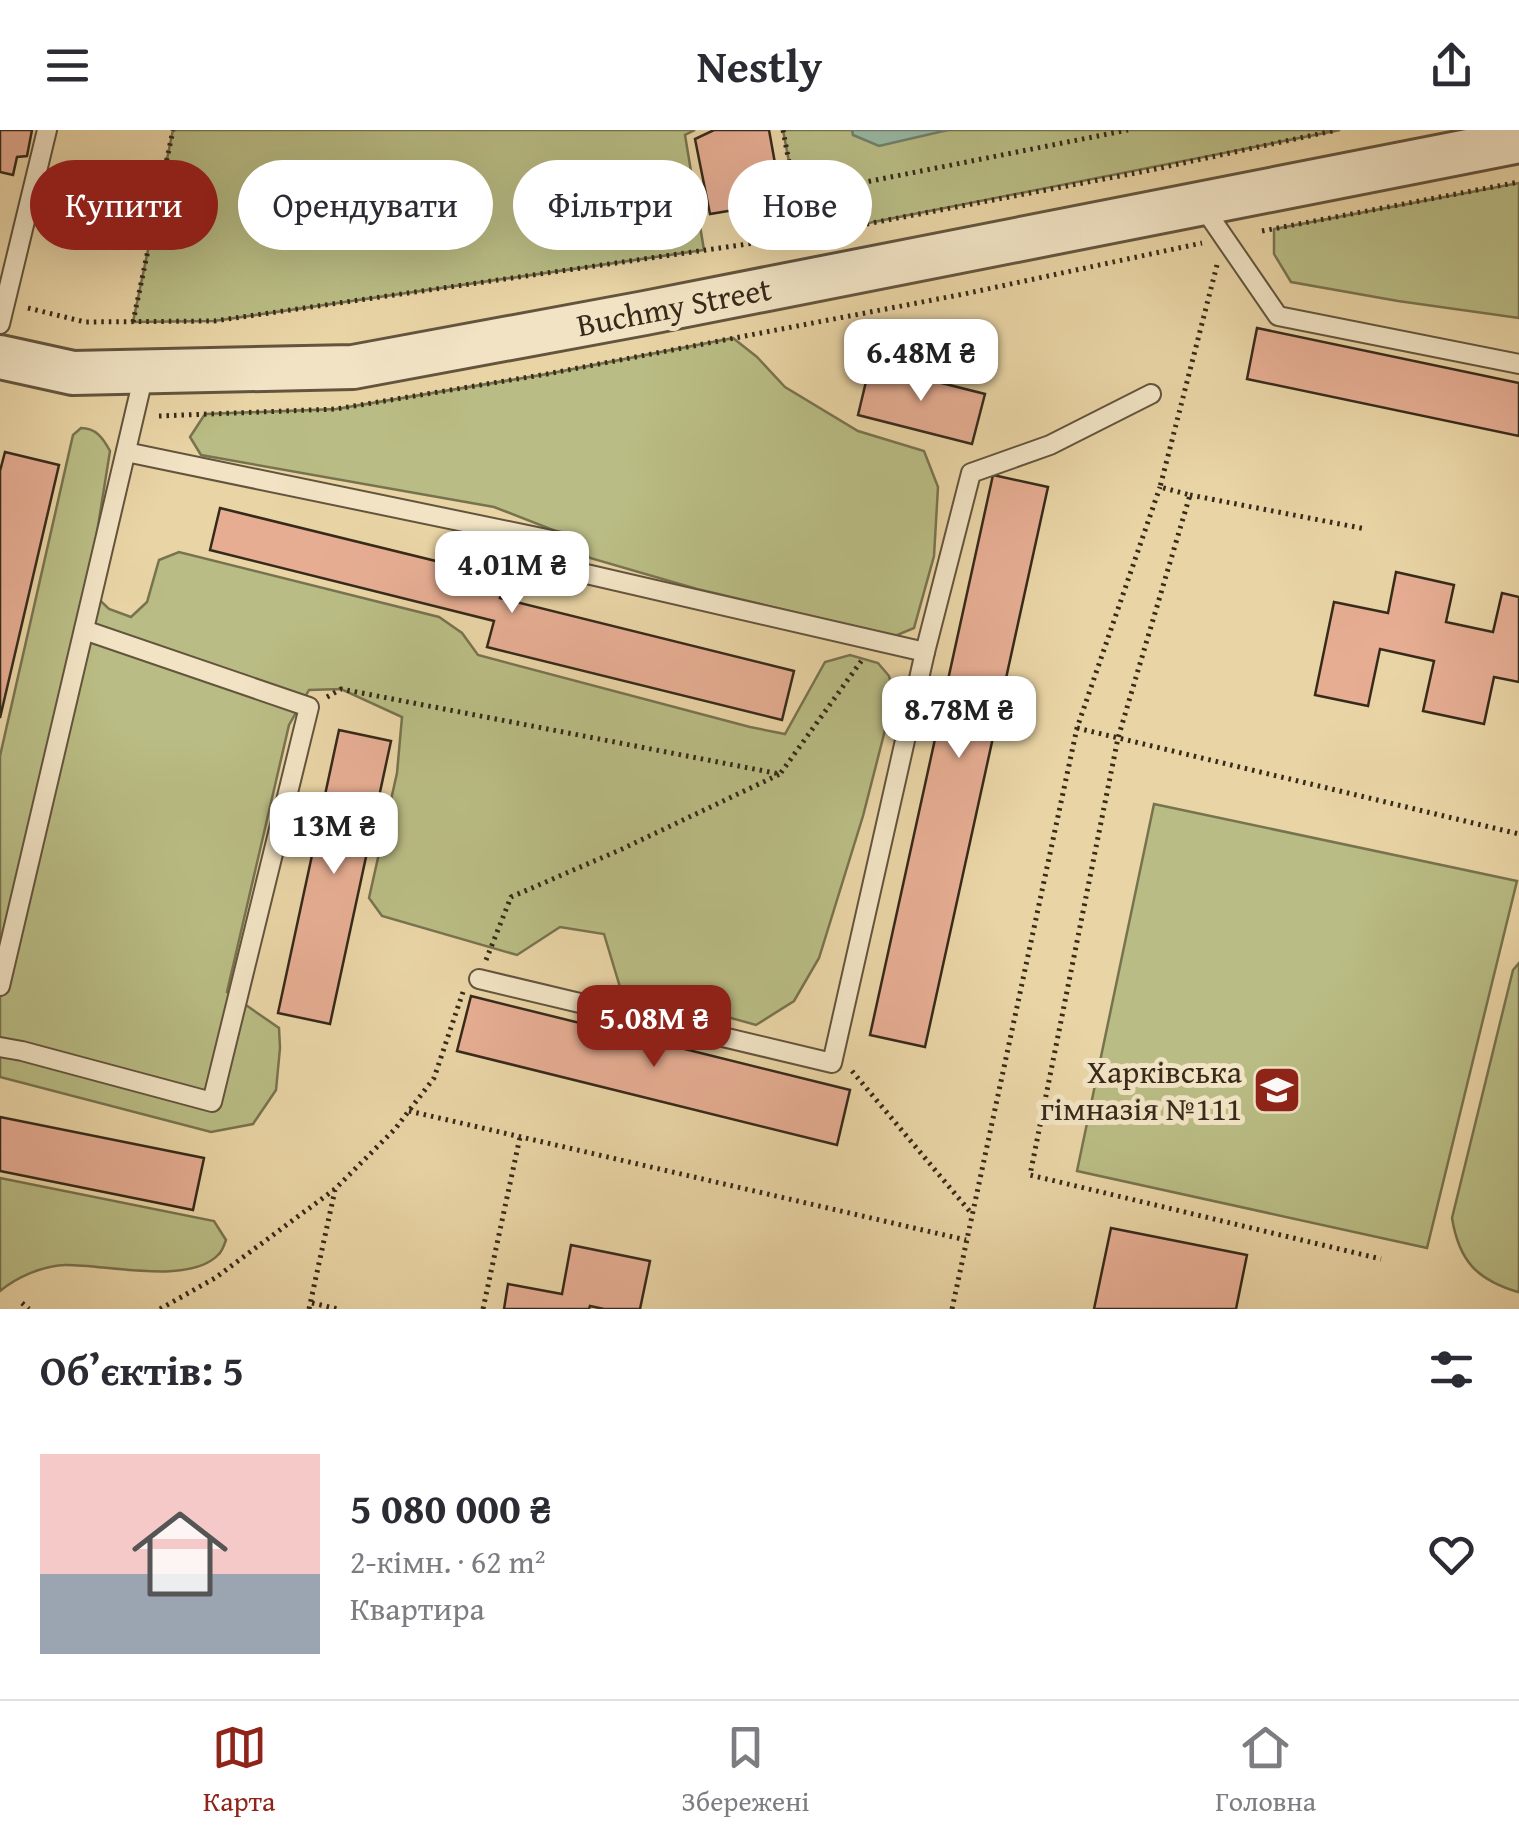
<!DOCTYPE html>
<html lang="uk">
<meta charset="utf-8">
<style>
body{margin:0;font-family:"Gentium Book Plus",serif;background:#f2f2f3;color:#2b2b33;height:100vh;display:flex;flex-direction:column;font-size:38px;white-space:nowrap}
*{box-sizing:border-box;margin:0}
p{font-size:32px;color:#7c7c81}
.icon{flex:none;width:55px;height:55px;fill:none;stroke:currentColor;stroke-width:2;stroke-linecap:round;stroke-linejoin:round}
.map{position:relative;height:1179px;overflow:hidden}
.side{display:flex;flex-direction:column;background:#fff;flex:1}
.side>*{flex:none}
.guide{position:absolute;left:30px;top:30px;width:1000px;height:90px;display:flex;gap:20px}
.price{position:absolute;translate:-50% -85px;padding:0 22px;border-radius:20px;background:#fff;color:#222;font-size:32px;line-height:65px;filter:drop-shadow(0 2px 5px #0008)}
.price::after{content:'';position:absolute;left:50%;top:60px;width:30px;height:22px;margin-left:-15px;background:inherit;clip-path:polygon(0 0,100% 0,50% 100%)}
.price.on{background:#8f2418;color:#fff}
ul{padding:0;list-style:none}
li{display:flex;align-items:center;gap:30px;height:250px;padding:0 40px}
li span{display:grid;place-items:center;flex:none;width:280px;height:200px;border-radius:0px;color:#555}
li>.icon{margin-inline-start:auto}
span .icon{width:120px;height:120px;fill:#fffc;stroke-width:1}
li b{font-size:42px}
h2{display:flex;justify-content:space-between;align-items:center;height:120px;padding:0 40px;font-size:42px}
.tag{padding:0 35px;border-radius:45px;background:#fff;box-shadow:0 10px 40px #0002;font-size:35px;line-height:90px}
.tag.on{background:#8f2418;color:#fff}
header{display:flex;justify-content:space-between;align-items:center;height:130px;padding:0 40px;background:#fff;font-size:45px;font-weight:600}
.tabs{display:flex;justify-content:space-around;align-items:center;height:140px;border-top:2px solid #e1e1e2;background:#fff;font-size:28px;color:#7c7c81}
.tabs a{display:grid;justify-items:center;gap:5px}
.tabs .on{color:#8f2418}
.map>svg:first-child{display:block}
</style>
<header><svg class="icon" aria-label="menu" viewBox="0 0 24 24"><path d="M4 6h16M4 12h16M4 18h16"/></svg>Nestly<svg class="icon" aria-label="share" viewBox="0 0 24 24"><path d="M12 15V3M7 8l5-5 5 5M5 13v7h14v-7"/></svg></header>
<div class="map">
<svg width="1519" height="1179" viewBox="0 0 1519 1179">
<rect width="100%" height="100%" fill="#e9d4a5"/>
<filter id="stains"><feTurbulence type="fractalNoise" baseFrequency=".002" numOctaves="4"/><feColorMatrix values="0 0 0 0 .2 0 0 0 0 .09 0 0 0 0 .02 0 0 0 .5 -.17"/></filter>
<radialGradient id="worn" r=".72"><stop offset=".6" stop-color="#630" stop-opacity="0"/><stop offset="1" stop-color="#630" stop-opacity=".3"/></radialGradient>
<g fill="#b9bc84" stroke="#78734f" stroke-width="2.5">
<polygon points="173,0 695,0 685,5 704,120 214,191 133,192"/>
<polygon points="783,0 1340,0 803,106"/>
<polygon points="1519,53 1519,188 1398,171 1291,152 1274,124 1274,99"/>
<polygon points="733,208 757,227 785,257 858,301 924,321 938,357 934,426 914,498 895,506 697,459 590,428 561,403 494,377 201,325 190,307 205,284 336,279 547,244"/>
<path d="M81 298C96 298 103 308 110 321L88 459 109 479 131 487 147 472 159 430 179 422 439 487 462 503 478 525 750 597 785 604 825 532 850 525 878 533 889 546 894 565 863 686 819 828 794 871 756 895 620 857 604 804 560 797 517 825 382 786 369 768 397 643 402 587 341 559 309 560 289 595 227 862 279 898 280 918 276 960 253 994 211 1002 0 947V626L73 305Z"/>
<polygon points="1154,674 1517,751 1427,1118 1077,1041"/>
<path d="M1519 833V1162H1518C1477 1150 1459 1131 1452 1088L1513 840Z"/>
<path d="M0 1048 214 1091 226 1110C224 1115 223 1120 219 1124 190 1156 104 1134 65 1135 42 1136 17 1147 0 1161Z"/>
</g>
<polygon fill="#98b8a4" stroke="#717f6d" stroke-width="2.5" points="852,0 948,0 879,16 853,5"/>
<g fill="#e6ad93" stroke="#362a1a" stroke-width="2.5">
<polygon points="0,0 32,0 27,26 17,27 13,45 0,42"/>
<polygon points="714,0 769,0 782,72 710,84 695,9"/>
<polygon points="1257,198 1519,253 1519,306 1247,249"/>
<polygon points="870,235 985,264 972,314 858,285"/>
<polygon points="5,322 59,335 0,588 0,341"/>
<polygon points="993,345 1048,357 925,917 870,905"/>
<polygon points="220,378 505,448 500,468 794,541 782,590 487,517 494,491 210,420"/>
<polygon points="1396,442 1454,455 1446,492 1493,502 1502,463 1519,467 1519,552 1494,547 1484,594 1423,581 1434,531 1380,519 1368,576 1315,565 1334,472 1388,483"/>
<polygon points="339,600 391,611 330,894 278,883"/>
<polygon points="471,866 850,960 837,1015 457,921"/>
<polygon points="0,987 204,1028 193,1080 0,1041"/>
<polygon points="1111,1098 1247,1125 1236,1179 1094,1179"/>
<polygon points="571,1115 650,1131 640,1179 604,1179 590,1176 589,1179 504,1179 508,1154 562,1164"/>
</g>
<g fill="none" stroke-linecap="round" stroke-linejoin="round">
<g stroke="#63543d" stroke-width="22">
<g id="service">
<polyline points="1201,74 1278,186 1519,234"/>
<polyline points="0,194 47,0"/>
<polyline points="126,322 561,412 556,437 925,522"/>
<polyline points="479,849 832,933 925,522 971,343 1050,315 1151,264"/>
<polyline points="0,856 144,244"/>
<polyline points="0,917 22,921 212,972 309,577 84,500"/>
</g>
</g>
<g stroke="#63543d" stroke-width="48">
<polyline id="tertiary" points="0,227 73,243 353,237 645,183 1519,11"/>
</g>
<g stroke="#362a1a" stroke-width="5" stroke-dasharray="2.5 5" stroke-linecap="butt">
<polyline points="783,0 805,118"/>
<polyline points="795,66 1128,0"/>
<polyline points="1262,101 1519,52"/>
<polyline points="1217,135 1160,357 1190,365 1118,608 1030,1045 1381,1129"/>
<polyline points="28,178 85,192 214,191 803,106 1146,41 1337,0"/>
<polyline points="133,192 173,0"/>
<polyline points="159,286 336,279 547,244 964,164 1202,113"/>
<polyline points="1190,365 1366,399"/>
<polyline points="327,567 341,559 780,644 862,530"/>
<polyline points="1077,598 1519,704"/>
<polyline points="486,830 511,767 622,719 780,644"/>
<polyline points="852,941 972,1084"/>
<polyline points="409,981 966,1110"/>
<polyline points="22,1173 29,1179"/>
<polyline points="312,1173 338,1179"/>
<polyline points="160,1179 215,1148 335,1059 395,999 434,948 463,862"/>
<polyline points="309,1179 335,1060"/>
<polyline points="483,1179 520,1007"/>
<polyline points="952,1179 1077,598 1160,357"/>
</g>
<use href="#service" stroke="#f1e3c4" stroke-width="18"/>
<use href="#tertiary" stroke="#f1e3c4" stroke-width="42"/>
</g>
<defs>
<g id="school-square" transform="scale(2.5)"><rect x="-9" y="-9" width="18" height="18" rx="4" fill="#8f2418" stroke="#f1e3c4"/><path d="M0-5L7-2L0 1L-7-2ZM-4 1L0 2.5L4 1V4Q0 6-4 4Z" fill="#fff"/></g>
</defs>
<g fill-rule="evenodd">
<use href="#school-square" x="1277" y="960"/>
</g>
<g text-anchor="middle" stroke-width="10" stroke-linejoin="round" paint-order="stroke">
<g font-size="32" fill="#362a1a" stroke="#f1e3c4">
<text transform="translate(674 177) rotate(-11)" y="11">Buchmy Street</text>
</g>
<g font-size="32" fill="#362a1a" stroke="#f1e3c4" text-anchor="end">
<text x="1242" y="953">Харківська<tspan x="1242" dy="37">гімназія №111</tspan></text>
</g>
</g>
<rect width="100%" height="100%" filter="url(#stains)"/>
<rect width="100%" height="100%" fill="url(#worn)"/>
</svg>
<b class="price" style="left:921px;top:274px">6.48M ₴</b>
<b class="price" style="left:512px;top:486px">4.01M ₴</b>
<b class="price" style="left:959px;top:631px">8.78M ₴</b>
<b class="price" style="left:334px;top:747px">13M ₴</b>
<b class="price on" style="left:654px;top:940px">5.08M ₴</b>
<div class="guide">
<a class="tag on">Купити</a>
<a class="tag">Орендувати</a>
<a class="tag">Фільтри</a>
<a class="tag">Нове</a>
</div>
</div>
<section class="side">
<h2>Об’єктів: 5<svg class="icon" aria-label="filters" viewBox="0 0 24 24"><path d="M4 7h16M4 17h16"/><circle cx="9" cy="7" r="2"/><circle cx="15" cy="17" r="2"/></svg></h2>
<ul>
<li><span style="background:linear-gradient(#f6c9c9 60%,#9aa5b1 0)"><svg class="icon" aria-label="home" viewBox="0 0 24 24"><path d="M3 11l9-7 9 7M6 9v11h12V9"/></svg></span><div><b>5 080 000 ₴</b><p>2-кімн. · 62 m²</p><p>Квартира</p></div><svg class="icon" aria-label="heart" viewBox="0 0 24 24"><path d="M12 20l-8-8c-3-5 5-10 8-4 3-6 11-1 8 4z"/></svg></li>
</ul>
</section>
<nav class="tabs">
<a class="on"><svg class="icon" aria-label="map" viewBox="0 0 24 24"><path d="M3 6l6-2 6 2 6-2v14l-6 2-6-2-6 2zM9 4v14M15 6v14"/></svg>Карта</a>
<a><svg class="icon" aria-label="saved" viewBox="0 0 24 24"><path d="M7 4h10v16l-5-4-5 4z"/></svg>Збережені</a>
<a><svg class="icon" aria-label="home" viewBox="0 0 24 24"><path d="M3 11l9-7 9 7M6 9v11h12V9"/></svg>Головна</a>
</nav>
